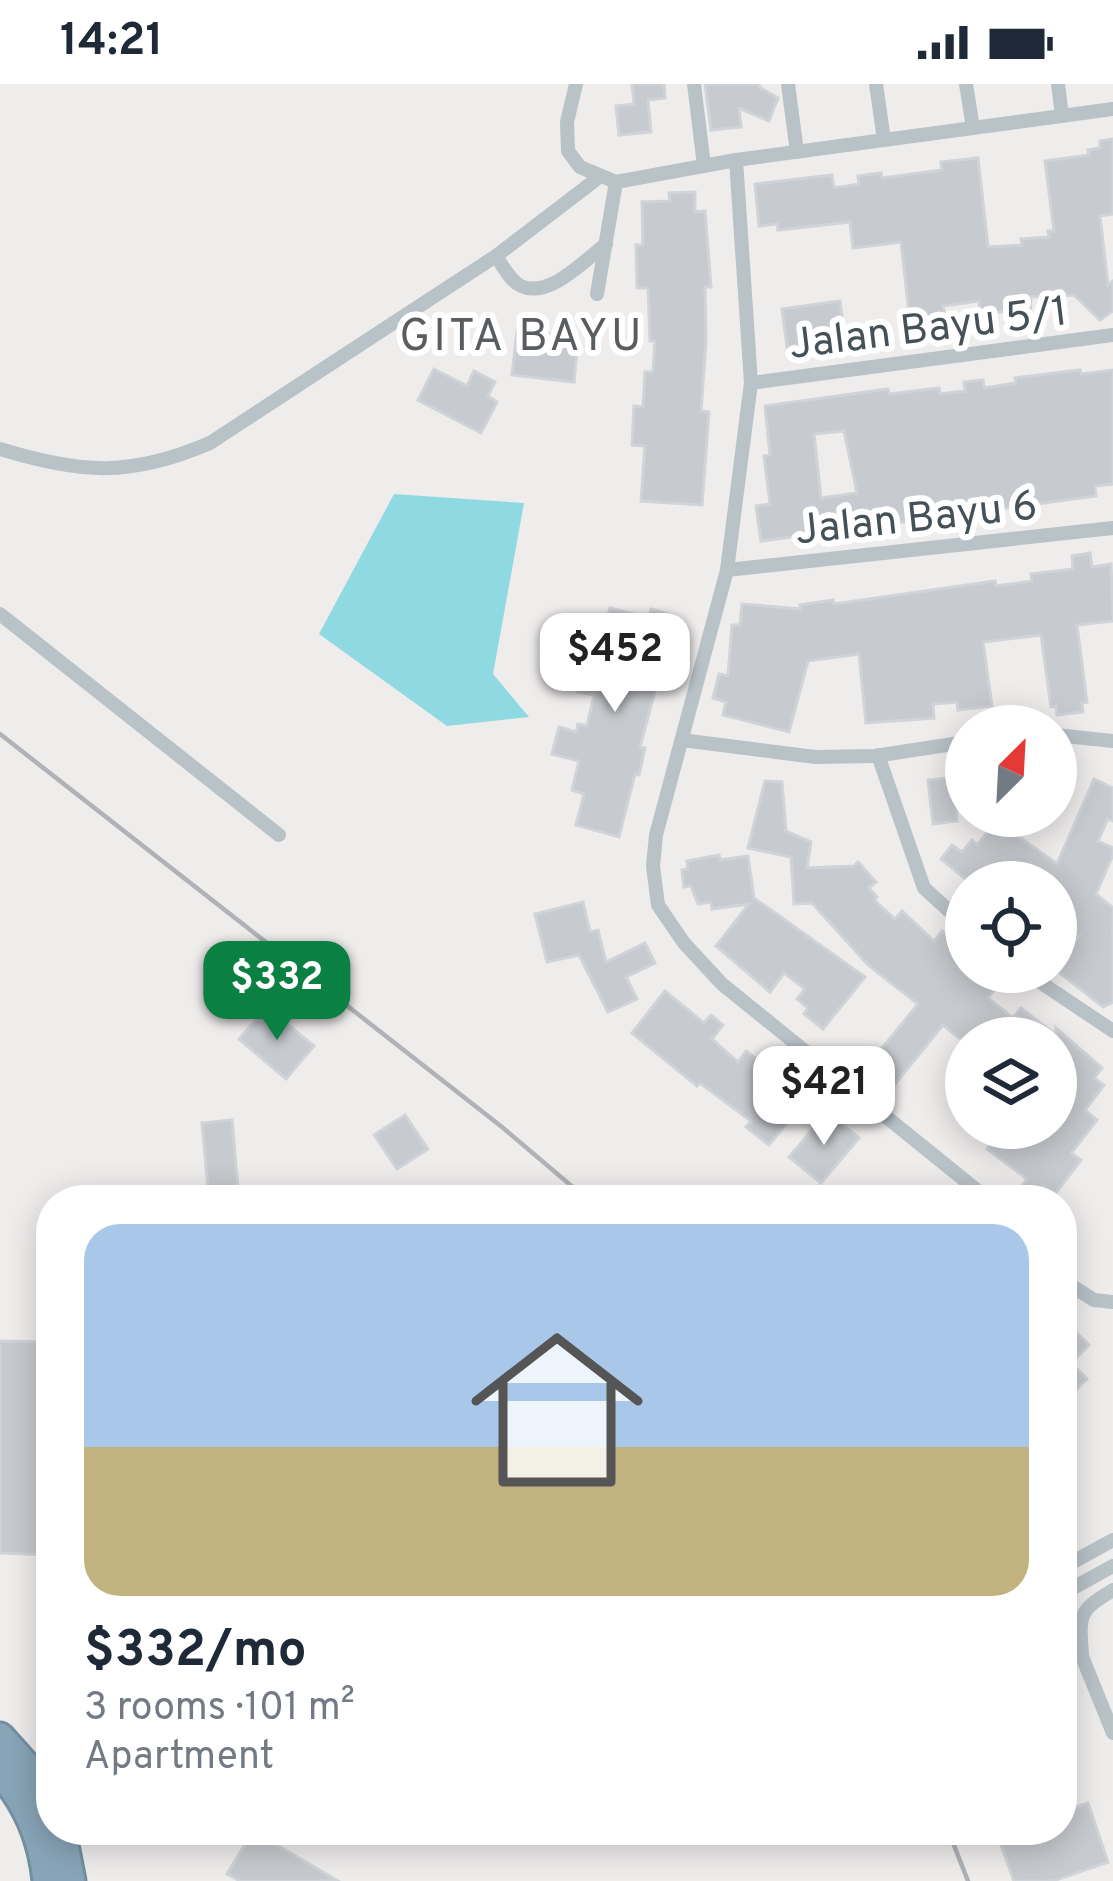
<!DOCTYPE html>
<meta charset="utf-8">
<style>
body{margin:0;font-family:Overpass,sans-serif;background:#f6f6f7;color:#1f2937;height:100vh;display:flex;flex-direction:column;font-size:45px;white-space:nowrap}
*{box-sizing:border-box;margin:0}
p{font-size:39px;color:#747a83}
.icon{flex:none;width:66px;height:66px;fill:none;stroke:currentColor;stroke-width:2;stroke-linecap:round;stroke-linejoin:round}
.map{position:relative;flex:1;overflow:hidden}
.drawer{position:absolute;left:36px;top:1101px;width:1041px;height:660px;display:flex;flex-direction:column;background:#fff;border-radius:48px;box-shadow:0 6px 30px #0003}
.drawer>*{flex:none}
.needle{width:78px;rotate:24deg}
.controls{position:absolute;left:945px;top:621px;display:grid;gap:24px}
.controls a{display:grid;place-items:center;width:132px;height:132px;border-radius:50%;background:#fff;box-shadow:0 6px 30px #0003;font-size:60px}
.price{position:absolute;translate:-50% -102px;padding:0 27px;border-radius:24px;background:#fff;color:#222;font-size:39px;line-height:78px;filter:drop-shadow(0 3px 6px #0008)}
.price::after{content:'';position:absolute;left:50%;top:72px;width:36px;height:27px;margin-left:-18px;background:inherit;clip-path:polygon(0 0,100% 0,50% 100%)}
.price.on{background:#0b8043;color:#fff}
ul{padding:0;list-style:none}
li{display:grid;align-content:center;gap:24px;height:636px;padding:0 48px}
li span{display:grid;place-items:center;height:372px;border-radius:36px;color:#555}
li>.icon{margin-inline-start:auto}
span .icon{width:216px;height:216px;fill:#fffc;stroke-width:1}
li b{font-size:51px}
.status{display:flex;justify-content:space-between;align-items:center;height:84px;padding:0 60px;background:#fff;direction:ltr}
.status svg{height:33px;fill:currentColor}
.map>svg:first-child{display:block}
</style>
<div class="status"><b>14:21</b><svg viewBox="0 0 49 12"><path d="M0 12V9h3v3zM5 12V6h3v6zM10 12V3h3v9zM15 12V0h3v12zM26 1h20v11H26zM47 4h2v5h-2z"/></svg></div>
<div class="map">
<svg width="1113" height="1797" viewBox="0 0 1113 1797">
<rect width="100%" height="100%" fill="#efecec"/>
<polygon fill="#8fd9e2" points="394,410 524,419 493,590 529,633 447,642 319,550"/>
<g fill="#c7cace" stroke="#d0d3d7" stroke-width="3" fill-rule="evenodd">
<polygon points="632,0 664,0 665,14 648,16 651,48 619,51 616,22 634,20"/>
<polygon points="705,0 760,0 759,3 778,14 769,37 739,24 741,43 711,46"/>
<polygon points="1113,55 1113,130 1100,132 1108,201 1113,197 1113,227 1100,236 1074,211 1031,213 1030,234 1008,235 1008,227 980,230 979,217 943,222 945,233 910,237 901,158 853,164 850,138 778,146 777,140 759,142 755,100 832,91 834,104 859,100 858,92 881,89 882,94 942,86 941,78 978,74 988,163 1022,161 1021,155 1049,153 1048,147 1054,147 1045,77 1089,71 1088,66 1100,64 1100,57"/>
<polygon points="695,108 695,128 705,127 711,203 705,203 706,256 701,327 709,328 702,421 641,417 645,362 632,361 634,322 643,323 645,288 653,288 655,257 650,257 648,204 637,204 636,161 643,161 642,118 670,117 669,109"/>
<polygon points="840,217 845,255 787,263 782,225"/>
<polygon points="517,247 578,253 574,298 512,291"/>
<polygon points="434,285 467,302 474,287 495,298 488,312 497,318 481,349 418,316"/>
<path d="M1080 286 1081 290 1113 286V400L1095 402 1096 412 761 457 756 422 770 420 764 372 770 371 765 322 888 305 889 310 939 304 940 310 965 307 964 298 983 296 984 304 1016 299 1015 294ZM844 347 857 409 821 414 814 350Z"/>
<polygon points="1090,469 1092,483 1111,480 1113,537 1077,541 1087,618 1082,619 1083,628 1057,631 1056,622 1051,623 1041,551 983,558 992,622 958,626 957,618 933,620 934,634 866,639 859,570 808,577 789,648 723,631 726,618 713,614 719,590 728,592 732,541 740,541 742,520 801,525 800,521 833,516 834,520 995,497 996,502 1032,497 1031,490 1073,485 1072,472"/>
<polygon points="610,524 649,534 651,525 675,532 640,663 645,664 639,691 635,690 619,753 576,741 584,710 572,706 579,677 552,670 559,643 576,648 578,640 587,642 594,611 578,608 587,567 597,569"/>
<polygon points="966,692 966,723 956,724 957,737 933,740 928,696"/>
<polygon points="1094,695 1113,704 1113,737 1108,735 1098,757 1113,764 1113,771 1096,810 1113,824 1113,918 1103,923 1056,886 1056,879 1079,852 1056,856 1056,798 969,798 941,775 952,761 962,768 972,756 977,761 997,737 1057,780"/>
<polygon points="765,697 782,698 786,747 811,758 807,784 854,782 858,778 876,798 869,804 877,813 874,816 895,835 902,827 934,857 942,847 966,866 961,880 966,888 994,906 988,914 1013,934 1021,924 1056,951 1056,944 1102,984 1094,994 1104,1001 1085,1026 1097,1036 1071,1069 1081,1076 1055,1110 1043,1102 1035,1112 1022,1102 1027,1095 987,1065 1003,1044 1056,1044 1056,954 959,954 943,941 891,1005 865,985 918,920 868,881 812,819 794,820 791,773 748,764"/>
<polygon points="719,771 720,776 748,772 754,814 865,893 823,945 804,930 808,924 797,915 805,905 784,889 770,908 716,862 749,820 712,825 711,818 698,820 691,802 684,803 682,786 688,785 687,777"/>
<polygon points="583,818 590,848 598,846 606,878 645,859 655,879 626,893 637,915 608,928 579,871 547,878 535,830"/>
<polygon points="665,907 704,939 711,931 723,941 712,955 738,978 746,967 809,1012 769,1061 746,1043 751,1037 700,999 697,1002 632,949"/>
<polygon points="267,923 314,962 286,995 239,955"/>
<polygon points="827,1028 859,1054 821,1099 789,1073"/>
<polygon points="405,1031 428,1065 397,1085 374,1051"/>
<polygon points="232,1036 239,1116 209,1116 202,1039"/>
<polygon points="1062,1234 1089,1261 1071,1279 1087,1295 1062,1319"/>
<polygon points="0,1257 51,1258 51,1471 0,1469"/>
<polygon points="1088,1719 1108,1778 1053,1797 1014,1797 997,1750 1009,1746 1062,1746 1062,1728"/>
<polygon points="253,1747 338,1797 240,1797 227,1790"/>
</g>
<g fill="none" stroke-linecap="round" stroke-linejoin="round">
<g stroke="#738fa2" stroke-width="33">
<g id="highway">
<polyline points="0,1653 34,1691 51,1720"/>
<path d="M0 1688C28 1719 43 1756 47 1797"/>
<polyline points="61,1746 71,1797"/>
</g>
</g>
<g stroke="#b9c2c7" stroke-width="14">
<polyline points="576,0 567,38 568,67 580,83 616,98 736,76 1113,25"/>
<polyline points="694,0 704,82"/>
<polyline points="788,0 797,68"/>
<polyline points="876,0 884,56"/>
<polyline points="966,0 973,44"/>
<polyline points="1058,0 1062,32"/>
<polyline points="736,76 751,299 727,486 656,751 653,782 658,821 684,859 722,900 989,1116"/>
<path d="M496 172C503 182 510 197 521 202 549 215 585 176 606 160"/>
<polyline points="597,210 616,98"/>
<polyline points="751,299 1113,251"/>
<path d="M0 365C81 390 131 393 210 359L496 172 598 94"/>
<polyline points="727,486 1113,444"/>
<polyline points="0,530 279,751"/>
<polyline points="1056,651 1113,657"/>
<polyline points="682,656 815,673 875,672 966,658"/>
<polyline points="878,671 924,804 966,842"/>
<polyline points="1025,888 1113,947"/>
<polyline points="1062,1196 1094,1216 1113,1218"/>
<polyline points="1062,1484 1113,1456"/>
<polyline points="1062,1510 1113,1482"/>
<polyline points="1062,1544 1083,1575 1113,1649"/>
<path d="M1082 1570C1079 1531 1078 1527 1113 1506"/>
</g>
<use href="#highway" stroke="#88a4b7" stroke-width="27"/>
<g stroke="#afb2b6" stroke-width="4.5">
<polyline points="0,650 502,1043 588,1116"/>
<polyline points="948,1746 968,1797"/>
</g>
</g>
<g text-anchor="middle" stroke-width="12" stroke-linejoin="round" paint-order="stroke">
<g font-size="42" fill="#465157" stroke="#fff">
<text transform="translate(928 242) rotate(-7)" y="15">Jalan Bayu 5/1</text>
<text transform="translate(916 432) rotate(-6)" y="15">Jalan Bayu 6</text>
</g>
<g font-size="45" letter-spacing="3" fill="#595d60" stroke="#fff">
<text x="522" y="266">GITA BAYU</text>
</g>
</g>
</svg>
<div class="controls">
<a><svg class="needle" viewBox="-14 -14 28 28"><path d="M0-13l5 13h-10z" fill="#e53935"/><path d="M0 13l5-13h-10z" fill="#747a83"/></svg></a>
<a><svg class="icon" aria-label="locate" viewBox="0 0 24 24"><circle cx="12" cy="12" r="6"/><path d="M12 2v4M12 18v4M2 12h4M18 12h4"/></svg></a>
<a><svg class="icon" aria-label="layers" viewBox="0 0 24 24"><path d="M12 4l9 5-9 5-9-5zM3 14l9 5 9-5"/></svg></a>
</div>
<b class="price" style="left:615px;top:631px">$452</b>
<b class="price on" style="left:277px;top:959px">$332</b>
<b class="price" style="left:824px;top:1064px">$421</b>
<section class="drawer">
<ul>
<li><span style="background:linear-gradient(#a9c7e8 60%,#c2b280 0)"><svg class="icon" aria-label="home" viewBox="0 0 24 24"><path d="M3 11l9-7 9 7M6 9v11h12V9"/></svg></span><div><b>$332/mo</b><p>3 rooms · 101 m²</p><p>Apartment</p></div></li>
</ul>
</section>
</div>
